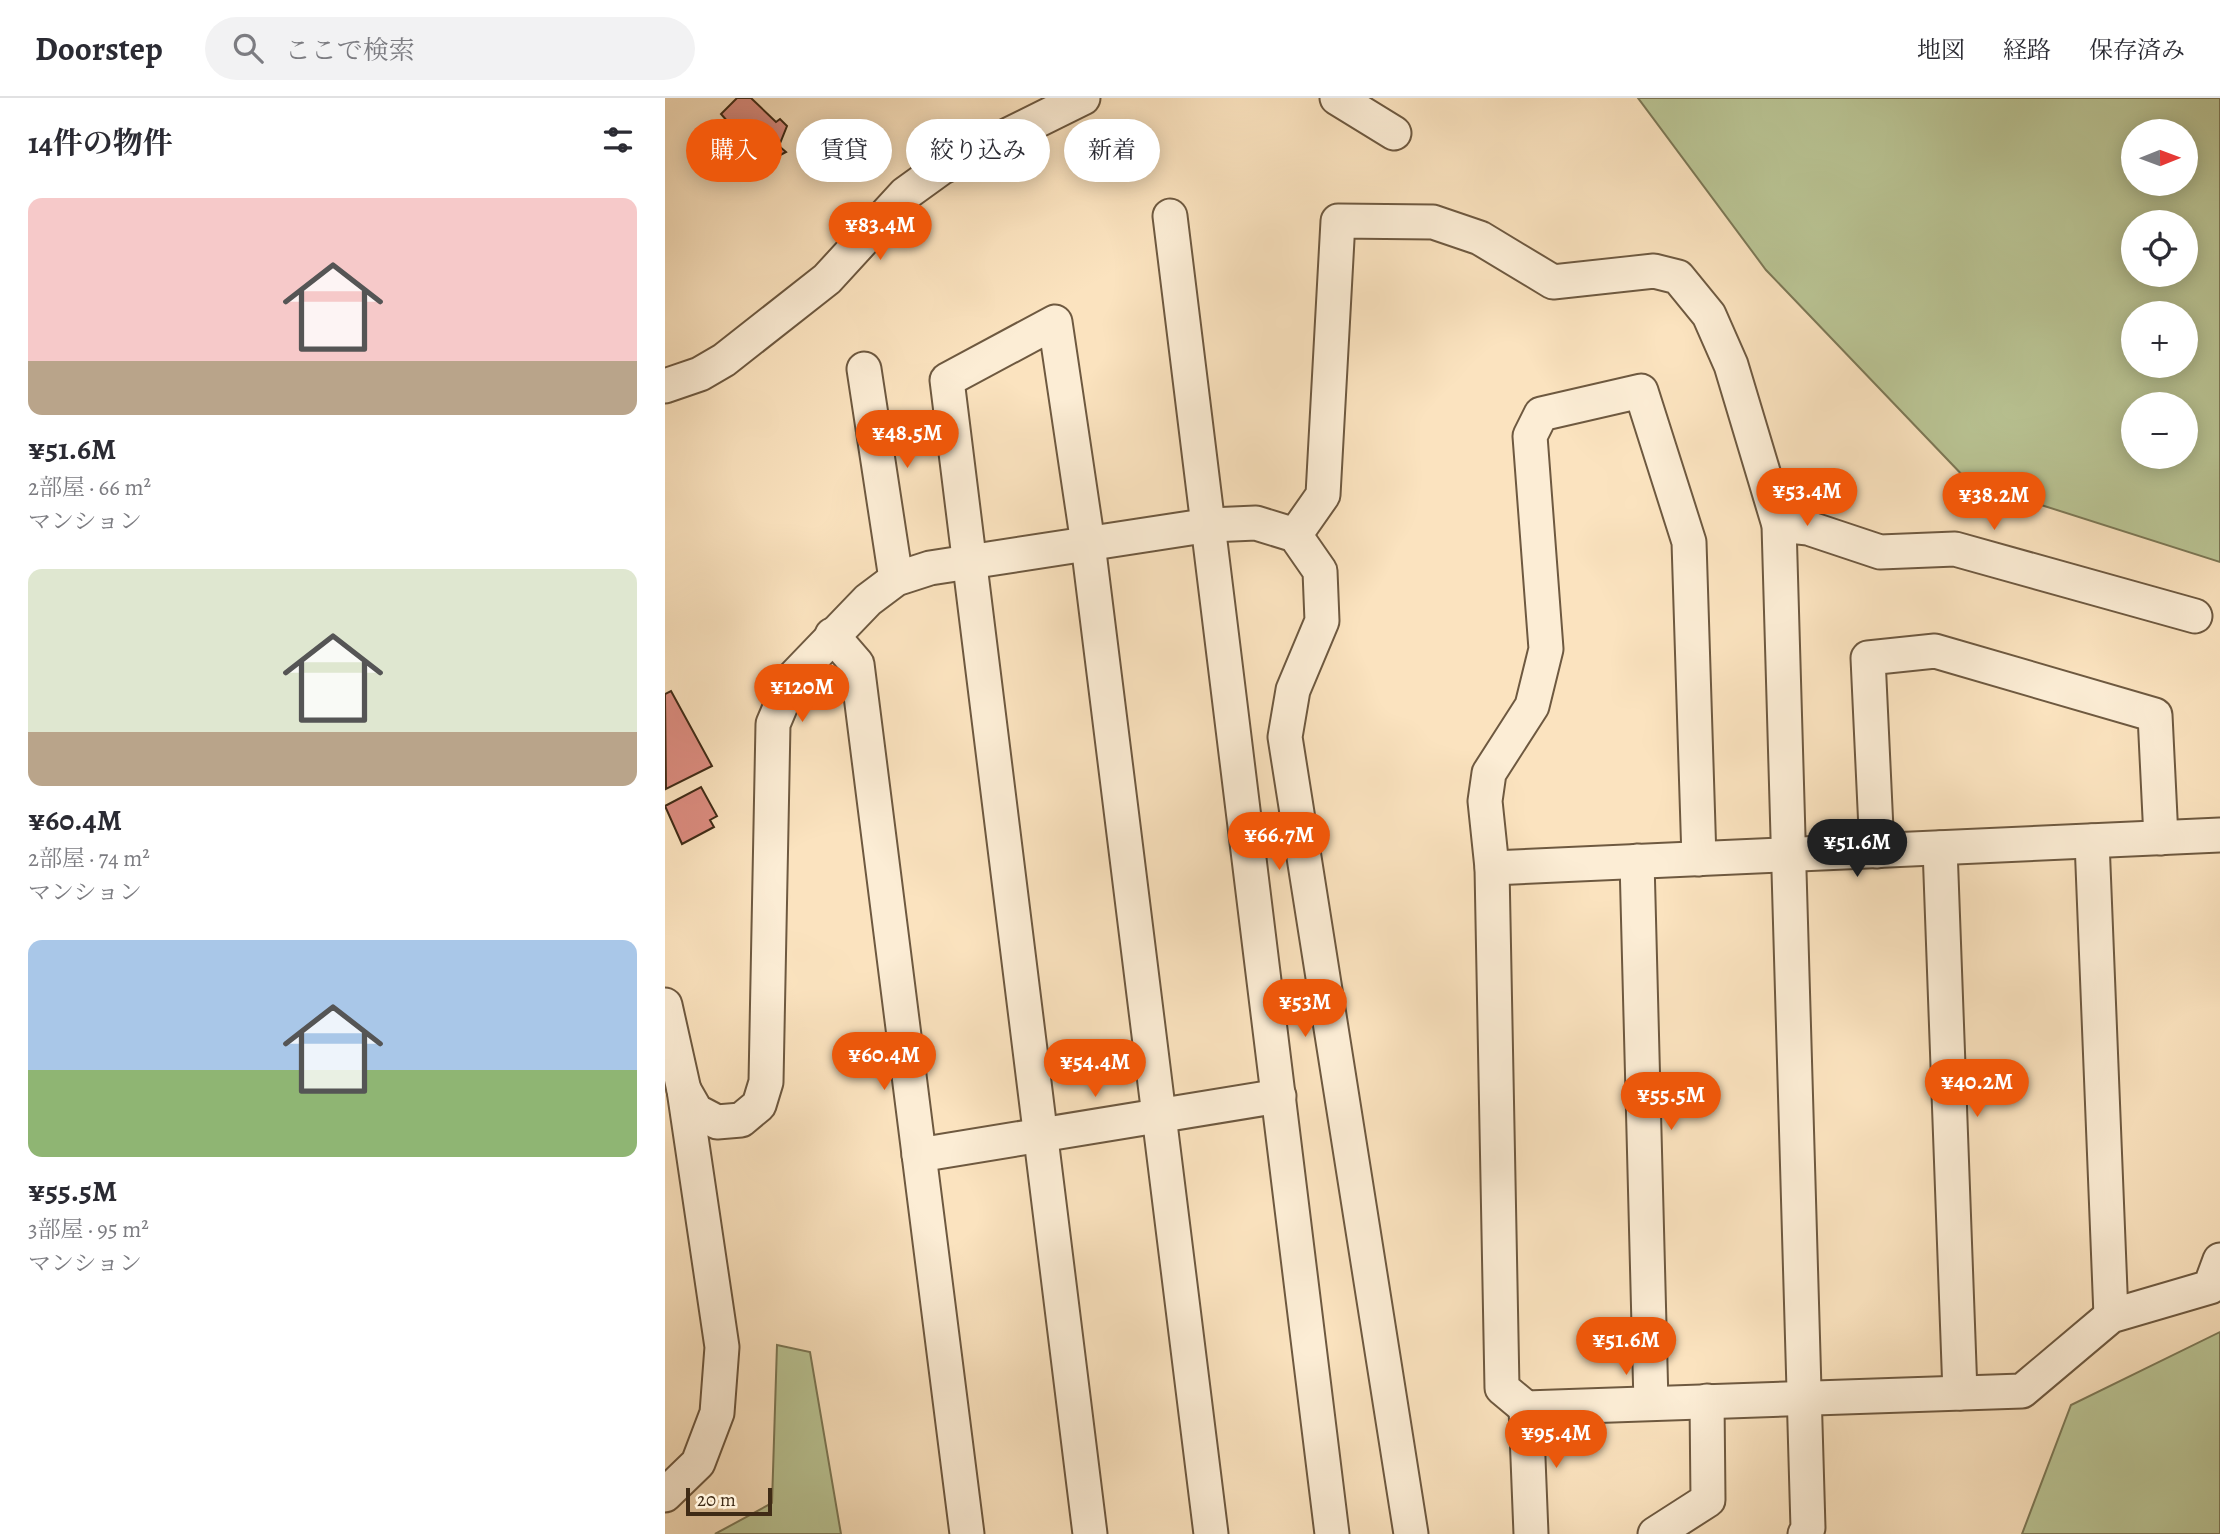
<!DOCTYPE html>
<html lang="ja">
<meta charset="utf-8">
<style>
body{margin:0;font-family:Alegreya,"Noto Serif JP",serif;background:#f2f2f3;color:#2b2b33;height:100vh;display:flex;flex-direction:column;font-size:26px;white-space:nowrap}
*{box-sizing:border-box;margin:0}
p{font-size:23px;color:#7c7c81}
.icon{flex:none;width:38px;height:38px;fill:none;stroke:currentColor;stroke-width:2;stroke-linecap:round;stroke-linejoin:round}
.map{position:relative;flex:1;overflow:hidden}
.sheet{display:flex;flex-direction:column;background:#fff;width:665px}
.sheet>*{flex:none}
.guide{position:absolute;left:21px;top:21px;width:665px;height:63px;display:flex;gap:14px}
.needle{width:46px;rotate:89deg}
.buttons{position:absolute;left:1456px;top:21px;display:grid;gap:14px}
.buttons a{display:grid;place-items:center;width:77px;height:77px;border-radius:50%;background:#fff;box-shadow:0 4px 18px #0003;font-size:35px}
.scale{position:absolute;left:21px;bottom:18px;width:86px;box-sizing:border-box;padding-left:7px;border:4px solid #3f2b16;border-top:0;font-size:19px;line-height:24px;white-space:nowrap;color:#3f2b16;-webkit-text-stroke:5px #fcedd5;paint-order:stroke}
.price{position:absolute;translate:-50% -60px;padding:0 16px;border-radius:24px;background:#ea580c;color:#fff;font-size:23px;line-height:46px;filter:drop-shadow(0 2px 4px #0008)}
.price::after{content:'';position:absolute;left:50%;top:42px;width:21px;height:16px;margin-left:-10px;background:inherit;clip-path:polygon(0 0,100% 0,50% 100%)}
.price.active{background:#222;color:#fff}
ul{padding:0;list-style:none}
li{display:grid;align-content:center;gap:14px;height:371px;padding:0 28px}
li span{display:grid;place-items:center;height:217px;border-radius:14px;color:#555}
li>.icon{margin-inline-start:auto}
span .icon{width:126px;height:126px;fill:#fffc;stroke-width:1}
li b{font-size:30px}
h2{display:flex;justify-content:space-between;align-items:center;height:84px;padding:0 28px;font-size:30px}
.chip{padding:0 24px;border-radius:32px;background:#fff;box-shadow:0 4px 18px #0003;font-size:24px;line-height:63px}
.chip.active{background:#ea580c;color:#fff}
header{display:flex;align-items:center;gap:42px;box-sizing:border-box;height:98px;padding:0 35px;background:#fff;border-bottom:2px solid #e1e1e2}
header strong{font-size:33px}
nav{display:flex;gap:38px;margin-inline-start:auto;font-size:24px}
.search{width:490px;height:63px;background:#f2f2f3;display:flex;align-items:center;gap:18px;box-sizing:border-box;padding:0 24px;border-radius:38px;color:#7c7c81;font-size:26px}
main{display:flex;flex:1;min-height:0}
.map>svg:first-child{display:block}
</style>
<header>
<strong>Doorstep</strong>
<div class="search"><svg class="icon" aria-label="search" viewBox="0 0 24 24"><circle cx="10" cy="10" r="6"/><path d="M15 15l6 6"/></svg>ここで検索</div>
<nav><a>地図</a><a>経路</a><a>保存済み</a></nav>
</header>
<main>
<section class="sheet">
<h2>14件の物件<svg class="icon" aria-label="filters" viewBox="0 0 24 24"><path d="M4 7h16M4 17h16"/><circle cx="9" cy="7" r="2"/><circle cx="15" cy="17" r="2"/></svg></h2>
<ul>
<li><span style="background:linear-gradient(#f6c9c9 75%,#b9a48a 0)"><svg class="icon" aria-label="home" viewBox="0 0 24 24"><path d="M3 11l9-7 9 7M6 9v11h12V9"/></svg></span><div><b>¥51.6M</b><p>2部屋 · 66 m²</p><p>マンション</p></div></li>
<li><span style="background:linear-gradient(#dfe7d0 75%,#b9a48a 0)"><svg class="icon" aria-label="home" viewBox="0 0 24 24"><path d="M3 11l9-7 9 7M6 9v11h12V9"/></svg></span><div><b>¥60.4M</b><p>2部屋 · 74 m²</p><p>マンション</p></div></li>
<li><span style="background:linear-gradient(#a9c7e8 60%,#8fb573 0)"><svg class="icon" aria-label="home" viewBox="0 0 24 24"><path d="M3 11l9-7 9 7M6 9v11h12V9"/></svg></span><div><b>¥55.5M</b><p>3部屋 · 95 m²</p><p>マンション</p></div></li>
</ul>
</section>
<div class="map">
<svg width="1555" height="1436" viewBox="0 0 1555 1436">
<rect width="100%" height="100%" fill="#fbe3bf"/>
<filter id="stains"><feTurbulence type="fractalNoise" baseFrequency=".00286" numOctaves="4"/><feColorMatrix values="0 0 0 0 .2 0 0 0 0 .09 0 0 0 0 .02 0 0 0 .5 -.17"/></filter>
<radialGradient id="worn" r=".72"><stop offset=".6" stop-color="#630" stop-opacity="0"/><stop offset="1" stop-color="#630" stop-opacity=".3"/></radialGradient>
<g fill="#bac595" stroke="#7c7856" stroke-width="2" fill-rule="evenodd">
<path d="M973 0H1555V464L1304 384 1101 172ZM1468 33H1521V86H1468ZM1468 124H1521V177H1468ZM1468 215H1521V268H1468ZM1468 306H1521V359H1468Z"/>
<polygon points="1555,1234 1555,1436 1357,1436 1406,1307"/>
<polygon points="112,1247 145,1254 176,1436 50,1436 107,1405"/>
</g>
<g fill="#dd8d81" stroke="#3f2b16" stroke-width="2">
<polygon points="72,0 86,0 111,24 115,21 122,28 114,48 121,54 93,69 78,54 84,48 56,16"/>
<polygon points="6,593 47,668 1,691 0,596"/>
<polygon points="36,689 52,718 45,722 49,729 17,746 0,708"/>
</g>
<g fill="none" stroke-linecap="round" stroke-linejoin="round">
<g stroke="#6e5940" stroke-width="37">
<g id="minor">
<polyline points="672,0 729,35"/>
<polyline points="505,118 667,1436"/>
<polyline points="199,271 231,481"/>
<polyline points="0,288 35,276 59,262 162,181 240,96 276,70 418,0"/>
<polyline points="1114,427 1143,430 1215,454 1290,451 1530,518"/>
<polyline points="630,437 658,397 673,123 768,124 815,140 888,184 989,173 1013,179 1044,217 1066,267 1114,427 1143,1430 1140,1436"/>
<polyline points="167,537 192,566 302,1436"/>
<polyline points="1427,743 1446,1218"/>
<polyline points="1275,750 1295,1295"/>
<polyline points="1212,753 1203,560 1270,553 1490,617 1496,740"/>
<polyline points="1034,761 1024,444 976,293 876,316 865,338 881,551 867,608 824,675 820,703 827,770 837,1290 861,1310 1357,1293 1446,1218 1545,1189 1555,1162"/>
<polyline points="972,763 986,1305"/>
<polyline points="827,770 1555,737"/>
<polyline points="0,907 19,992 57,1249 52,1315 33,1365 0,1397"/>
<polyline points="19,992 31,1013 52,1024 76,1022 94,1007 101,984 108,626 127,581 203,502 231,481 265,470 545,427 591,425 630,437 655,473 657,523 628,592 620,639 746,1436"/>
<polyline points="254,1057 614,998"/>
<polyline points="861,1310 866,1436"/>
<polyline points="425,1436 282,282 390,224 423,446 546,1436"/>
<polyline points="990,1436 1043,1402 1042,1303"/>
</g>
</g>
<use href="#minor" stroke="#fcedd5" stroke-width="33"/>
</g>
<rect width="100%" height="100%" filter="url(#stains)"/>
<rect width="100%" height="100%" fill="url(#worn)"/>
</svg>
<div class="buttons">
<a><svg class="needle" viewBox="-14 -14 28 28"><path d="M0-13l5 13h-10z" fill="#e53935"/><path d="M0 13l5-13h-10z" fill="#7c7c81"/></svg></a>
<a><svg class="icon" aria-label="locate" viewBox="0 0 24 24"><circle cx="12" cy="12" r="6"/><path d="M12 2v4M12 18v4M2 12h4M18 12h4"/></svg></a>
<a>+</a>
<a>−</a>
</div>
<div class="scale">20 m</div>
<b class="price" style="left:215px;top:164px">¥83.4M</b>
<b class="price" style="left:242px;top:372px">¥48.5M</b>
<b class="price" style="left:1142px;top:430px">¥53.4M</b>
<b class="price" style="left:1329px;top:434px">¥38.2M</b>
<b class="price" style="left:137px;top:626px">¥120M</b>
<b class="price" style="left:614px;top:774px">¥66.7M</b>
<b class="price active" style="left:1192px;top:781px">¥51.6M</b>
<b class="price" style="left:640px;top:941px">¥53M</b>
<b class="price" style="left:219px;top:994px">¥60.4M</b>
<b class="price" style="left:430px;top:1001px">¥54.4M</b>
<b class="price" style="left:1312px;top:1021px">¥40.2M</b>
<b class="price" style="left:1006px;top:1034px">¥55.5M</b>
<b class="price" style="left:961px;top:1279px">¥51.6M</b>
<b class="price" style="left:891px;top:1372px">¥95.4M</b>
<div class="guide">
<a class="chip active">購入</a>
<a class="chip">賃貸</a>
<a class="chip">絞り込み</a>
<a class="chip">新着</a>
</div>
</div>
</main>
